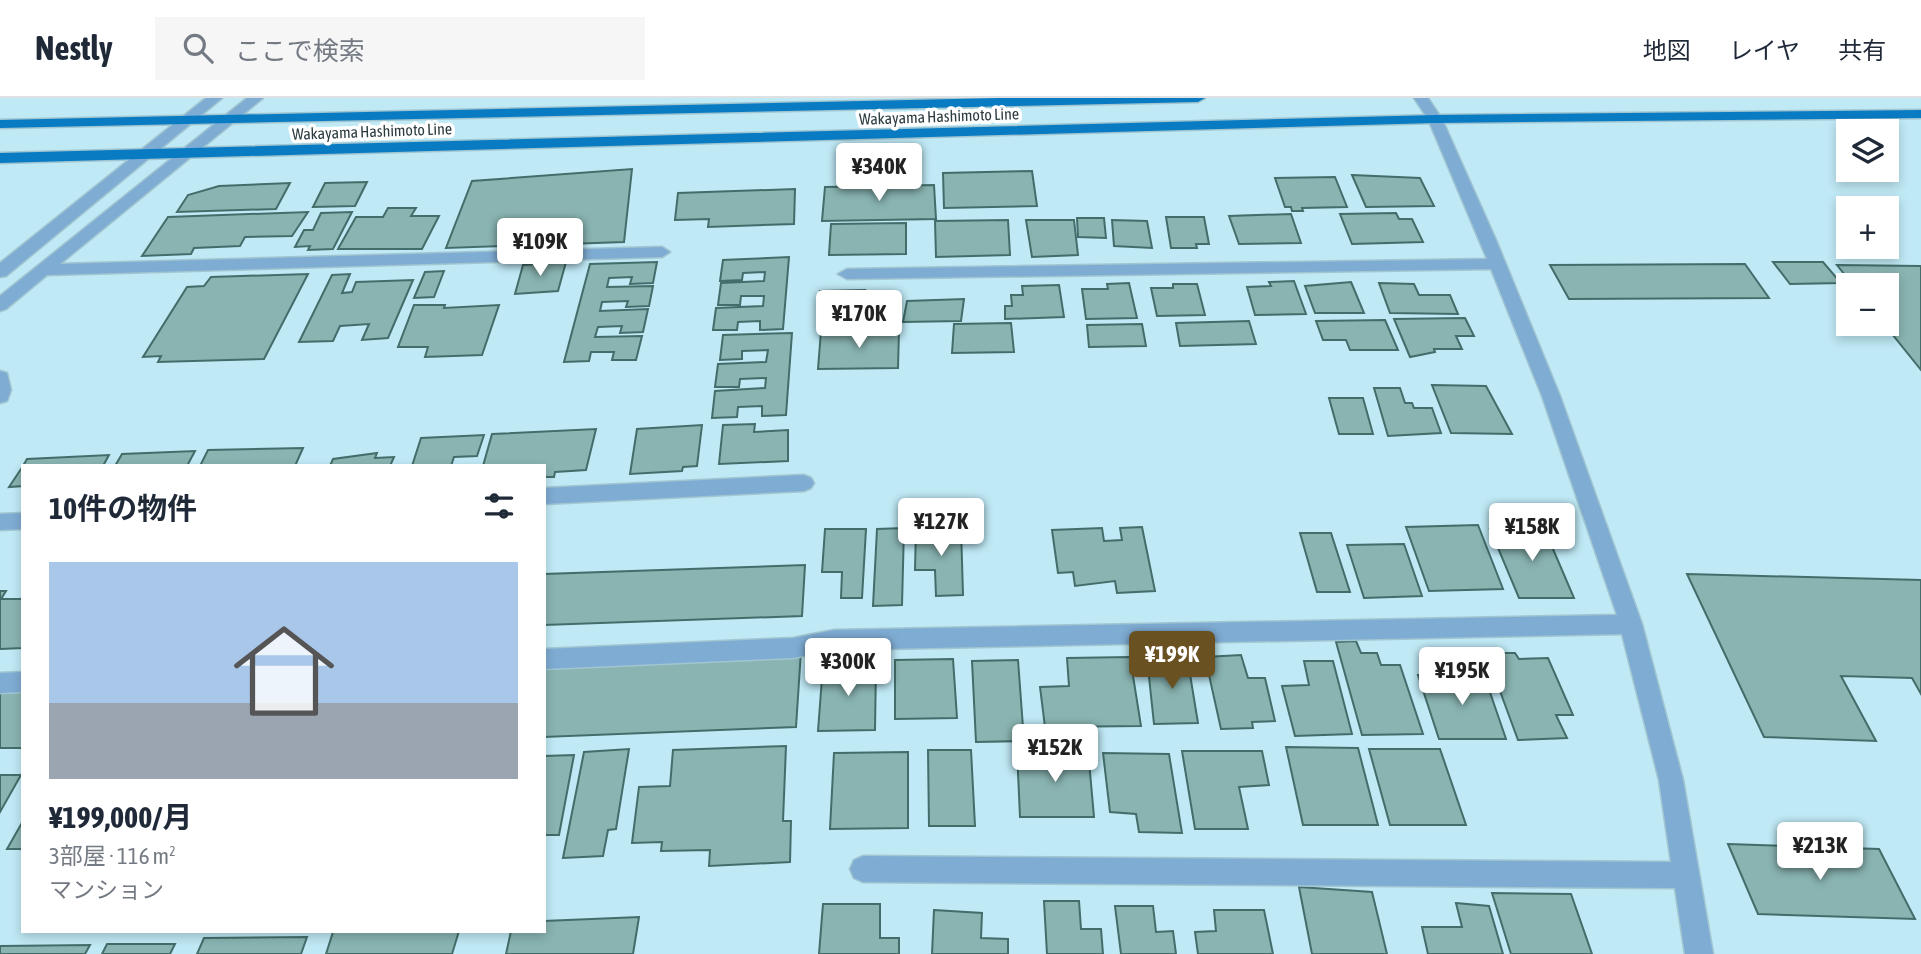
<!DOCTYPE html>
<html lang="ja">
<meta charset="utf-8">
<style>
body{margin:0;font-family:"Asap Condensed","Noto Sans JP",sans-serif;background:#f6f6f7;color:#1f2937;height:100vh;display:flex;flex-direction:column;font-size:26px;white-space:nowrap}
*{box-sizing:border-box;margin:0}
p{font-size:23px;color:#747a83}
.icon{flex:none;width:38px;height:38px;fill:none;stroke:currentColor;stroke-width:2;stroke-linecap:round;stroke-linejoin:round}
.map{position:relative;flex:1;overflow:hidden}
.panel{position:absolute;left:21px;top:366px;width:525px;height:469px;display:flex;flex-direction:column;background:#fff;border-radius:0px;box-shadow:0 4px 10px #0003}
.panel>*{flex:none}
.controls{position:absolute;left:1836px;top:21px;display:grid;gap:14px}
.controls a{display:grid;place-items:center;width:63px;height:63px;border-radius:0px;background:#fff;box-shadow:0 4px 10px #0003;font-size:35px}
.price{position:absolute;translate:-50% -60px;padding:0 16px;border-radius:7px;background:#fff;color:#222;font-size:23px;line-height:46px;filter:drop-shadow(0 2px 4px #0008)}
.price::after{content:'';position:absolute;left:50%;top:42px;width:21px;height:16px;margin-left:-10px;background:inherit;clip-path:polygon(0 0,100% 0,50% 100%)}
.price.selected{background:#6a5122;color:#fff}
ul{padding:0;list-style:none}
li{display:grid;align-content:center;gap:14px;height:371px;padding:0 28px}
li+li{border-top:2px solid #e0e1e3}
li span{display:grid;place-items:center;height:217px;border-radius:0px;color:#555}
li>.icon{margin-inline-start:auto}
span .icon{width:126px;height:126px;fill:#fffc;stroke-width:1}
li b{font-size:30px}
h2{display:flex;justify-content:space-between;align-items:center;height:84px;padding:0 28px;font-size:30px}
header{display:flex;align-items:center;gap:42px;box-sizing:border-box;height:98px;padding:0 35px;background:#fff;border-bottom:2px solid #e0e1e3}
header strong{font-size:33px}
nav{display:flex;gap:38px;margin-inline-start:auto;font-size:24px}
.search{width:490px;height:63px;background:#f6f6f7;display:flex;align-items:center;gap:18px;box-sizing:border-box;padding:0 24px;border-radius:0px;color:#747a83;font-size:26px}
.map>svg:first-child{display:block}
</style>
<header>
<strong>Nestly</strong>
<div class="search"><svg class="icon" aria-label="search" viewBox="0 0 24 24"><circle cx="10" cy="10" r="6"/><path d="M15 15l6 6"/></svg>ここで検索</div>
<nav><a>地図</a><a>レイヤ</a><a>共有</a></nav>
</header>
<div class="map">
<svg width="1921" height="856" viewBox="0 0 1921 856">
<rect width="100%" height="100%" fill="#bfe9f5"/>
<g fill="#89b4b1" stroke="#436d6a" stroke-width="2">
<polygon points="632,71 624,144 446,150 472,83"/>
<polygon points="1032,73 1037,108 944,110 943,75"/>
<polygon points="1352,77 1420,80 1434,108 1366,109"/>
<polygon points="1335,79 1347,109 1302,110 1303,113 1292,113 1291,109 1285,109 1275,80"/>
<polygon points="367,84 355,108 313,109 325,85"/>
<polygon points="290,85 276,111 177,114 188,97 219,88"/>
<polygon points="934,87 936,121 822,123 825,89"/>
<polygon points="795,91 794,126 708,129 709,121 675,122 678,95"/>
<polygon points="388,110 416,110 411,118 439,118 422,151 338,151 356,119 383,119"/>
<polygon points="308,114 292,138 245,139 240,148 194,150 191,156 142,158 168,119"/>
<polygon points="352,114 333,151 308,152 310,148 295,149 304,132 313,132 321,115"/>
<polygon points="1396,115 1399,121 1412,121 1423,144 1352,146 1340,116"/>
<polygon points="1291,116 1301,145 1239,146 1229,118"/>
<polygon points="1166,119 1204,119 1209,146 1196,146 1197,150 1171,150"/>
<polygon points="1077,120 1104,120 1106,140 1078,139"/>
<polygon points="1008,122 1010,157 936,159 935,123"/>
<polygon points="1026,122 1074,122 1078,157 1032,159"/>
<polygon points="1112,122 1147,123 1152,150 1114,148"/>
<polygon points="906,125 906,156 829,157 831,126"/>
<polygon points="789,159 783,231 760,232 760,223 738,224 737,232 713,232 716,210 763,208 764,198 741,198 740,207 718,207 721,185 764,183 765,174 743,175 742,182 720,183 723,162"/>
<polygon points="566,164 558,193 515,196 523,167"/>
<polygon points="657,164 653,185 630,186 632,179 609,180 607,189 653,188 649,208 626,209 628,203 602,204 600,213 648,211 643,234 620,235 622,228 598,229 595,239 642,238 636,262 612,262 614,254 591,254 589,263 564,264 590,166"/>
<polygon points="1773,164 1823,164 1841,185 1790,186"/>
<polygon points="1745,166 1769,200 1569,201 1550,167"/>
<polygon points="1837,167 1921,168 1921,272 1884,226 1886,226 1886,187 1853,187"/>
<polygon points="444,173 434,199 414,200 425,174"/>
<polygon points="308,176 264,261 158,264 161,258 143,259 187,189 204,188 211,179"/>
<polygon points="350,176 342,195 352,194 356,184 413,182 388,240 362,242 369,226 340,228 333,243 299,244 332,177"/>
<polygon points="1294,183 1306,216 1255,217 1247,189 1271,188 1269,184"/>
<polygon points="1351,184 1364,215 1315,215 1305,188"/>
<polygon points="1129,185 1137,220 1086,221 1082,191 1108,191 1107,186"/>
<polygon points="1379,185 1414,186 1419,197 1450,197 1458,216 1390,215"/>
<polygon points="1173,186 1197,186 1205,217 1157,218 1151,190 1173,190"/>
<polygon points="1059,187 1064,219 1005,221 1005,208 1012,208 1011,197 1023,197 1022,188"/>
<polygon points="865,192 862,223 819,224 820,193"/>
<polygon points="964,201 961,223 903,224 907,203"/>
<polygon points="414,207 445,207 444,210 499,207 482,257 425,259 428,249 398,249"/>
<polygon points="1465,220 1474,238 1456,238 1462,251 1434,251 1435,254 1410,259 1394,221"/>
<polygon points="1385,222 1398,252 1350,252 1346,242 1323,242 1316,223"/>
<polygon points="1249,223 1256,246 1180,248 1176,225"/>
<polygon points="1011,225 1014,254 952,255 954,226"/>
<polygon points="1142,226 1146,248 1089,249 1087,227"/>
<polygon points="899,232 898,270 818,271 821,233"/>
<polygon points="792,235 786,317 762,318 762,308 738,309 737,319 712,320 715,293 765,290 766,280 740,281 739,289 715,289 718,266 766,264 768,252 742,253 742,261 720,262 723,237"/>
<polygon points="1432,287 1486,288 1512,336 1451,335"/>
<polygon points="1374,290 1400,290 1405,305 1412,305 1414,310 1432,310 1441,335 1388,338"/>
<polygon points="1329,300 1363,300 1373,336 1339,336"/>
<polygon points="755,326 754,334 788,332 788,363 719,366 723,327"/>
<polygon points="702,327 697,368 683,369 682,373 630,376 637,331"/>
<polygon points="596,331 586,372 555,374 554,379 544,379 544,368 483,368 492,336"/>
<polygon points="484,337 477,358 454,359 451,368 412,368 421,340"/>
<polygon points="303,350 295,368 200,368 208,352"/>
<polygon points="195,353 187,368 115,368 122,356"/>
<polygon points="377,355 375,360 394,359 390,368 330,368 333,361"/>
<polygon points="109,357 103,368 23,368 27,361"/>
<polygon points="23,368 23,388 9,389"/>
<polygon points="1478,427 1503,491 1429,493 1406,429"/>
<polygon points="1142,429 1155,493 1117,495 1115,483 1075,488 1073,474 1058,475 1052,432 1102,430 1104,443 1122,442 1120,430"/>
<polygon points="904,430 902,507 873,508 877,431"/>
<polygon points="961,430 963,497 936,498 935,472 915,472 916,431"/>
<polygon points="1544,430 1574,500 1519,500 1490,431"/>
<polygon points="825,431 866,431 862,500 841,500 842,474 822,474"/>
<polygon points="1300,435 1331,435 1350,494 1317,494"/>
<polygon points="1404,446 1422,498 1364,500 1347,447"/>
<polygon points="805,467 802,518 544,527 544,476"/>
<polygon points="1687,476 1921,482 1921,596 1912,580 1841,578 1876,643 1764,639"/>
<polygon points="0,493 6,493 1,501 23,501 23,550 0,551"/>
<polygon points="1356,543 1361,555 1377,555 1381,567 1400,567 1423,636 1362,637 1336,544"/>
<polygon points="801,553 796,629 544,639 544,564"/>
<polygon points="1486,555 1515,555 1519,561 1548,560 1573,617 1556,617 1567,640 1518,642"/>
<polygon points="1241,557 1248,580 1265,580 1275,623 1252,624 1253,630 1221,631 1205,559"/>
<polygon points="1187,558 1198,625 1154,626 1147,560"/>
<polygon points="1130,559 1141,628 1045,629 1040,589 1069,588 1067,560"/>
<polygon points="953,561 957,620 895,621 895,562"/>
<polygon points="1018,562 1024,643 976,644 972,563"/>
<polygon points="1304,563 1333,563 1352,636 1295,638 1282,588 1309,587"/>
<polygon points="823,567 876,567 875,632 818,633"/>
<polygon points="1418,577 1484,577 1506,641 1439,641"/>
<polygon points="7,588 23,588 23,650 0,650 0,597"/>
<polygon points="786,648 783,723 791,723 790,764 709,768 710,752 661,753 662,744 632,745 639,689 670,688 673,652"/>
<polygon points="1286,649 1358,650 1378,727 1303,727"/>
<polygon points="629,651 616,731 608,732 603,758 563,760 584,654"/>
<polygon points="1369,651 1440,651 1466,727 1390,727"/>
<polygon points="928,652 971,652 975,728 929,728"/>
<polygon points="1017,652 1088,652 1094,719 1020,719"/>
<polygon points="1182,653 1262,653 1269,687 1239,689 1248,731 1195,731"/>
<polygon points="908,654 908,730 830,731 834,655"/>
<polygon points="1103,655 1169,656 1182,735 1139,734 1136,716 1110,714"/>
<polygon points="574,657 559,737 544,737 544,658"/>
<polygon points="0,677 21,677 0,714"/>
<polygon points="23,723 23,751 7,751"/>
<polygon points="1728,746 1879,751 1915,821 1758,816"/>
<polygon points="1299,789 1372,794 1387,856 1312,856"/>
<polygon points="1492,795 1571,796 1592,856 1511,856"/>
<polygon points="1044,803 1079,803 1081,831 1101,831 1103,856 1047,856"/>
<polygon points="1456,805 1489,808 1503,856 1428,856 1422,829 1462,829"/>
<polygon points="823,806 880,806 880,840 899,840 899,856 819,856"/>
<polygon points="1115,808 1153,808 1156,834 1173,833 1176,856 1121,856"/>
<polygon points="934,812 982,815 981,840 1008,841 1008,856 932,856"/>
<polygon points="1214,812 1264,812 1273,856 1198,856 1195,834 1216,833"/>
<polygon points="639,819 633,856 506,856 511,833 544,833 544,823"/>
<polygon points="459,833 452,856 326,856 333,834"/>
<polygon points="307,839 301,856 197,856 204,840"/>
<polygon points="107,846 175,846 170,856 102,856"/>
<polygon points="90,847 85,856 0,856 0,848"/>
</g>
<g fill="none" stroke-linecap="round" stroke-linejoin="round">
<g stroke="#a1c6d1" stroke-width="3">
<g id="minor">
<polygon points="206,0 222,0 6,178 0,179 0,165"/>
<polygon points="247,0 263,0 60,166 662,149 670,154 662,159 47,177 6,211 0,213 0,198"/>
<polygon points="1414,0 1428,0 1442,21 1496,142 1560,298 1642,526 1683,682 1713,856 1685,856 1675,790 863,784 854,780 850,771 854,762 863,758 1671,764 1659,682 1622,536 834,552 793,560 544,571 544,551 793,540 834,532 1617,517 1542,298 1491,171 847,181 838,176 847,171 1487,161 1428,21"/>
<polygon points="0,273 7,275 11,292 7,303 0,305"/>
<polygon points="804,377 811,380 814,385 811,390 804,393 544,406 544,390"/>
<polygon points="23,415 23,431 0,432 0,416"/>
<polygon points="23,574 23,594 0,595 0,575"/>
</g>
</g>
<g stroke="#a1c6d1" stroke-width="3">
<g id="major">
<polygon points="999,0 1205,0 1198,4 0,30 0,22"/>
<polygon points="1921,12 1921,20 1435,25 0,65 0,55 1435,17"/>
</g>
</g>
<use href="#minor" fill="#7facd3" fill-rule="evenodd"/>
<use href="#major" fill="#097bc3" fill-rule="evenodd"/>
</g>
<g text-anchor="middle" stroke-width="7" stroke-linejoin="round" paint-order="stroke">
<g font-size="16" fill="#2b3b40" stroke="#fff">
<text transform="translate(939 18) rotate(-2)" y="6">Wakayama Hashimoto Line</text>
<text transform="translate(372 33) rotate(-2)" y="6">Wakayama Hashimoto Line</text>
</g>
</g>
</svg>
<div class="controls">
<a><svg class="icon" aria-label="layers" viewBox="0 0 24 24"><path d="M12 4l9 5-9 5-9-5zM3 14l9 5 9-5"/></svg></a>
<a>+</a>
<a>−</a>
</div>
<b class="price" style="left:879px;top:105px">¥340K</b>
<b class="price" style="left:540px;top:180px">¥109K</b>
<b class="price" style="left:859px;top:252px">¥170K</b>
<b class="price" style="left:941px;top:460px">¥127K</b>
<b class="price" style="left:1532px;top:465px">¥158K</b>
<b class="price selected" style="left:1172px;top:593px">¥199K</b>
<b class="price" style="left:848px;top:600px">¥300K</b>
<b class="price" style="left:1462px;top:609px">¥195K</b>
<b class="price" style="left:1055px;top:686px">¥152K</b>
<b class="price" style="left:1820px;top:784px">¥213K</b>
<section class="panel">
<h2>10件の物件<svg class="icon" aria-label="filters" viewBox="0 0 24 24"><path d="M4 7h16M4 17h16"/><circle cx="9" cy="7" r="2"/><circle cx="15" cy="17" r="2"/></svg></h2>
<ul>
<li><span style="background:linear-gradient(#a9c7e8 65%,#9aa5b1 0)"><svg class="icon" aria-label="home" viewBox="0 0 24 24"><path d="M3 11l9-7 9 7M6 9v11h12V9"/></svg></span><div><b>¥199,000/月</b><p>3部屋 · 116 m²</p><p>マンション</p></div></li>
</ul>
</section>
</div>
